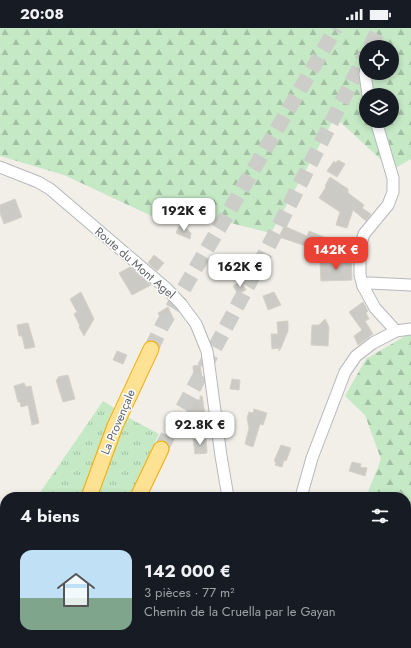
<!DOCTYPE html>
<html lang="fr">
<meta charset="utf-8">
<style>
body{margin:0;font-family:Jost,sans-serif;background:#242831;color:#f1f3f6;height:100vh;display:flex;flex-direction:column;font-size:15px;white-space:nowrap}
*{box-sizing:border-box;margin:0}
p{font-size:13px;color:#9ea1a6}
.icon{flex:none;width:22px;height:22px;fill:none;stroke:currentColor;stroke-width:2;stroke-linecap:round;stroke-linejoin:round}
.map{position:relative;flex:1;overflow:hidden}
.drawer{position:absolute;left:0px;top:464px;width:411px;height:156px;display:flex;flex-direction:column;background:#171b24;border-radius:16px 16px 0 0;box-shadow:0 2px 6px #0003}
.drawer>*{flex:none}
.fabs{position:absolute;left:359px;top:12px;display:grid;gap:8px}
.fabs a{display:grid;place-items:center;width:40px;height:40px;border-radius:50%;background:#171b24;box-shadow:0 2px 6px #0003;font-size:20px}
.price{position:absolute;translate:-50% -34px;padding:0 9px;border-radius:8px;background:#fff;color:#222;font-size:13px;line-height:26px;filter:drop-shadow(0 1px 2px #0008)}
.price::after{content:'';position:absolute;left:50%;top:24px;width:12px;height:9px;margin-left:-6px;background:inherit;clip-path:polygon(0 0,100% 0,50% 100%)}
.price.active{background:#ea4335;color:#fff}
ul{padding:0;list-style:none}
li{display:flex;align-items:center;gap:12px;height:100px;padding:0 20px}
li span{display:grid;place-items:center;flex:none;width:112px;height:80px;border-radius:12px;color:#555}
li>.icon{margin-inline-start:auto}
span .icon{width:48px;height:48px;fill:#fffc;stroke-width:1}
li b{font-size:17px}
h2{display:flex;justify-content:space-between;align-items:center;height:48px;padding:0 20px;font-size:17px}
.status{display:flex;justify-content:space-between;align-items:center;height:28px;padding:0 20px;background:#171b24;direction:ltr}
.status svg{height:11px;fill:currentColor}
.map>svg:first-child{display:block}
</style>
<div class="status"><b>20:08</b><svg viewBox="0 0 49 12"><path d="M0 12V9h3v3zM5 12V6h3v6zM10 12V3h3v9zM15 12V0h3v12zM26 1h20v11H26zM47 4h2v5h-2z"/></svg></div>
<div class="map">
<svg width="411" height="620" viewBox="0 0 411 620">
<defs>
<pattern id="grass-tufts" width="24" height="20" patternUnits="userSpaceOnUse"><rect width="24" height="20" fill="#c5e8c5"/><path d="M3 7l-1-3M5 7V3M7 7l1-3M15 17l-1-3M17 17v-4M19 17l1-3" fill="none" stroke="#a3c0a4"/></pattern>
<pattern id="forest-firs" width="22" height="20" patternUnits="userSpaceOnUse"><rect width="22" height="20" fill="#c5e8c5"/><path d="M5 1l3.5 6h-7zM16 11l3.5 6h-7z" fill="#a3c0a4"/></pattern>
</defs>
<rect width="100%" height="100%" fill="#f1efe8"/>
<g fill="url(#grass-tufts)">
<polygon points="103,373 114,380 81,469 37,469"/>
<polygon points="127,389 159,406 129,469 98,469"/>
<polygon points="5,516 5,615 36,615 35,620 0,620 0,524"/>
</g>
<g fill="url(#forest-firs)" fill-rule="evenodd">
<path d="M0 0H411V131L392 142 335 89 271 205 174 181 158 191 64 147 0 128ZM366 19H392V45H366ZM366 67H392V93H366Z"/>
<polygon points="407,307 411,307 411,620 339,620 337,615 406,615 406,469 366,469 381,431 365,387 345,368 366,331"/>
</g>
<g fill="#cccac5" stroke="#d6d1c6">
<polygon points="338,132 345,136 337,149 327,143 334,133 336,135"/>
<polygon points="330,149 348,161 348,165 364,177 362,180 371,186 366,193 353,182 347,200 336,197 340,184 319,170 326,159 325,158"/>
<polygon points="15,171 22,189 4,196 0,185 0,177"/>
<polygon points="179,198 187,201 191,205 190,211 176,205"/>
<polygon points="284,198 307,208 309,203 329,211 321,229 313,225 314,223 312,221 303,217 279,209"/>
<polygon points="154,227 164,235 157,243 148,235"/>
<polygon points="351,232 352,252 321,253 320,234"/>
<polygon points="130,239 151,257 132,267 119,245"/>
<polygon points="241,253 246,262 238,266 233,258"/>
<polygon points="81,264 94,291 84,308 79,299 80,298 74,286 77,284 70,271"/>
<polygon points="274,264 281,277 268,282 263,268"/>
<polygon points="363,274 368,283 366,285 369,291 365,293 373,306 358,317 354,308 362,302 349,284"/>
<polygon points="168,279 173,290 163,295 158,285"/>
<polygon points="325,291 329,299 328,318 311,317 312,297 319,297"/>
<polygon points="288,293 288,304 287,305 281,320 279,323 279,320 272,321 271,306 278,306 277,294"/>
<polygon points="28,295 35,319 25,321 22,308 19,308 17,297"/>
<polygon points="117,323 127,327 123,336 113,332"/>
<polygon points="200,337 202,350 194,351 193,338"/>
<polygon points="68,347 75,371 63,374 56,352 58,351 58,349"/>
<polygon points="232,351 240,352 239,362 230,361"/>
<polygon points="24,355 26,359 31,358 39,395 32,397 28,377 21,379 20,374 18,374 14,358"/>
<polygon points="200,368 202,368 207,399 196,396 198,386 187,384 188,371 200,372"/>
<polygon points="254,381 267,385 263,397 260,396 253,419 245,416 249,400 247,390 249,384 253,385"/>
<polygon points="206,410 207,425 195,426 193,411"/>
<polygon points="281,417 291,420 286,433 284,432 282,439 275,437 276,434 274,433"/>
<polygon points="352,434 361,436 360,439 367,440 365,448 349,443"/>
</g>
<g fill="none" stroke-linecap="round" stroke-linejoin="round">
<g stroke="#ccccc8" stroke-width="15" stroke-dasharray="15 8" stroke-linecap="butt">
<polyline points="370,19 379,0"/>
<polyline points="151,321 162,298 336,0"/>
<polyline points="161,421 259,237 366,26"/>
</g>
<g stroke="#b5b8bc" stroke-width="13">
<g id="minor">
<polyline points="366,41 365,46 368,67"/>
<polyline points="376,93 393,150 393,164 388,177 364,206 360,219 360,247 363,258 375,280 396,303"/>
<polyline points="0,139 38,154 50,161 167,261 182,277 196,296 207,323 221,428 228,469"/>
<polyline points="363,258 369,255 411,257"/>
<polyline points="301,469 312,430 345,344 356,328 373,315 396,303 411,301"/>
<polyline points="207,615 210,620"/>
<polyline points="233,615 235,620"/>
<polyline points="250,615 252,620"/>
<polyline points="288,615 289,620"/>
<polyline points="191,620 193,615"/>
</g>
</g>
<g stroke="#f9ab00" stroke-width="17">
<g id="highway">
<polyline points="89,469 115,398 151,321"/>
<polyline points="138,469 161,421"/>
<polyline points="46,620 47,615"/>
<polyline points="78,620 80,615"/>
</g>
</g>
<use href="#minor" stroke="#fff" stroke-width="11"/>
<use href="#highway" stroke="#fde293" stroke-width="15"/>
</g>
<g text-anchor="middle" stroke-width="3" stroke-linejoin="round" paint-order="stroke">
<g font-size="12" fill="#5f6368" stroke="#fff">
<text transform="translate(135 235) rotate(41)" y="4">Route du Mont Agel</text>
<text transform="translate(118 394) rotate(-67)" y="4">La Provençale</text>
</g>
</g>
</svg>
<div class="fabs">
<a><svg class="icon" aria-label="locate" viewBox="0 0 24 24"><circle cx="12" cy="12" r="6"/><path d="M12 2v4M12 18v4M2 12h4M18 12h4"/></svg></a>
<a><svg class="icon" aria-label="layers" viewBox="0 0 24 24"><path d="M12 4l9 5-9 5-9-5zM3 14l9 5 9-5"/></svg></a>
</div>
<b class="price" style="left:184px;top:204px">192K €</b>
<b class="price active" style="left:336px;top:243px">142K €</b>
<b class="price" style="left:240px;top:260px">162K €</b>
<b class="price" style="left:200px;top:418px">92.8K €</b>
<section class="drawer">
<h2>4 biens<svg class="icon" aria-label="filters" viewBox="0 0 24 24"><path d="M4 7h16M4 17h16"/><circle cx="9" cy="7" r="2"/><circle cx="15" cy="17" r="2"/></svg></h2>
<ul>
<li><span style="background:linear-gradient(#bfe0f5 60%,#7fa58c 0)"><svg class="icon" aria-label="home" viewBox="0 0 24 24"><path d="M3 11l9-7 9 7M6 9v11h12V9"/></svg></span><div><b>142 000 €</b><p>3 pièces · 77 m²</p><p>Chemin de la Cruella par le Gayan</p></div></li>
</ul>
</section>
</div>
